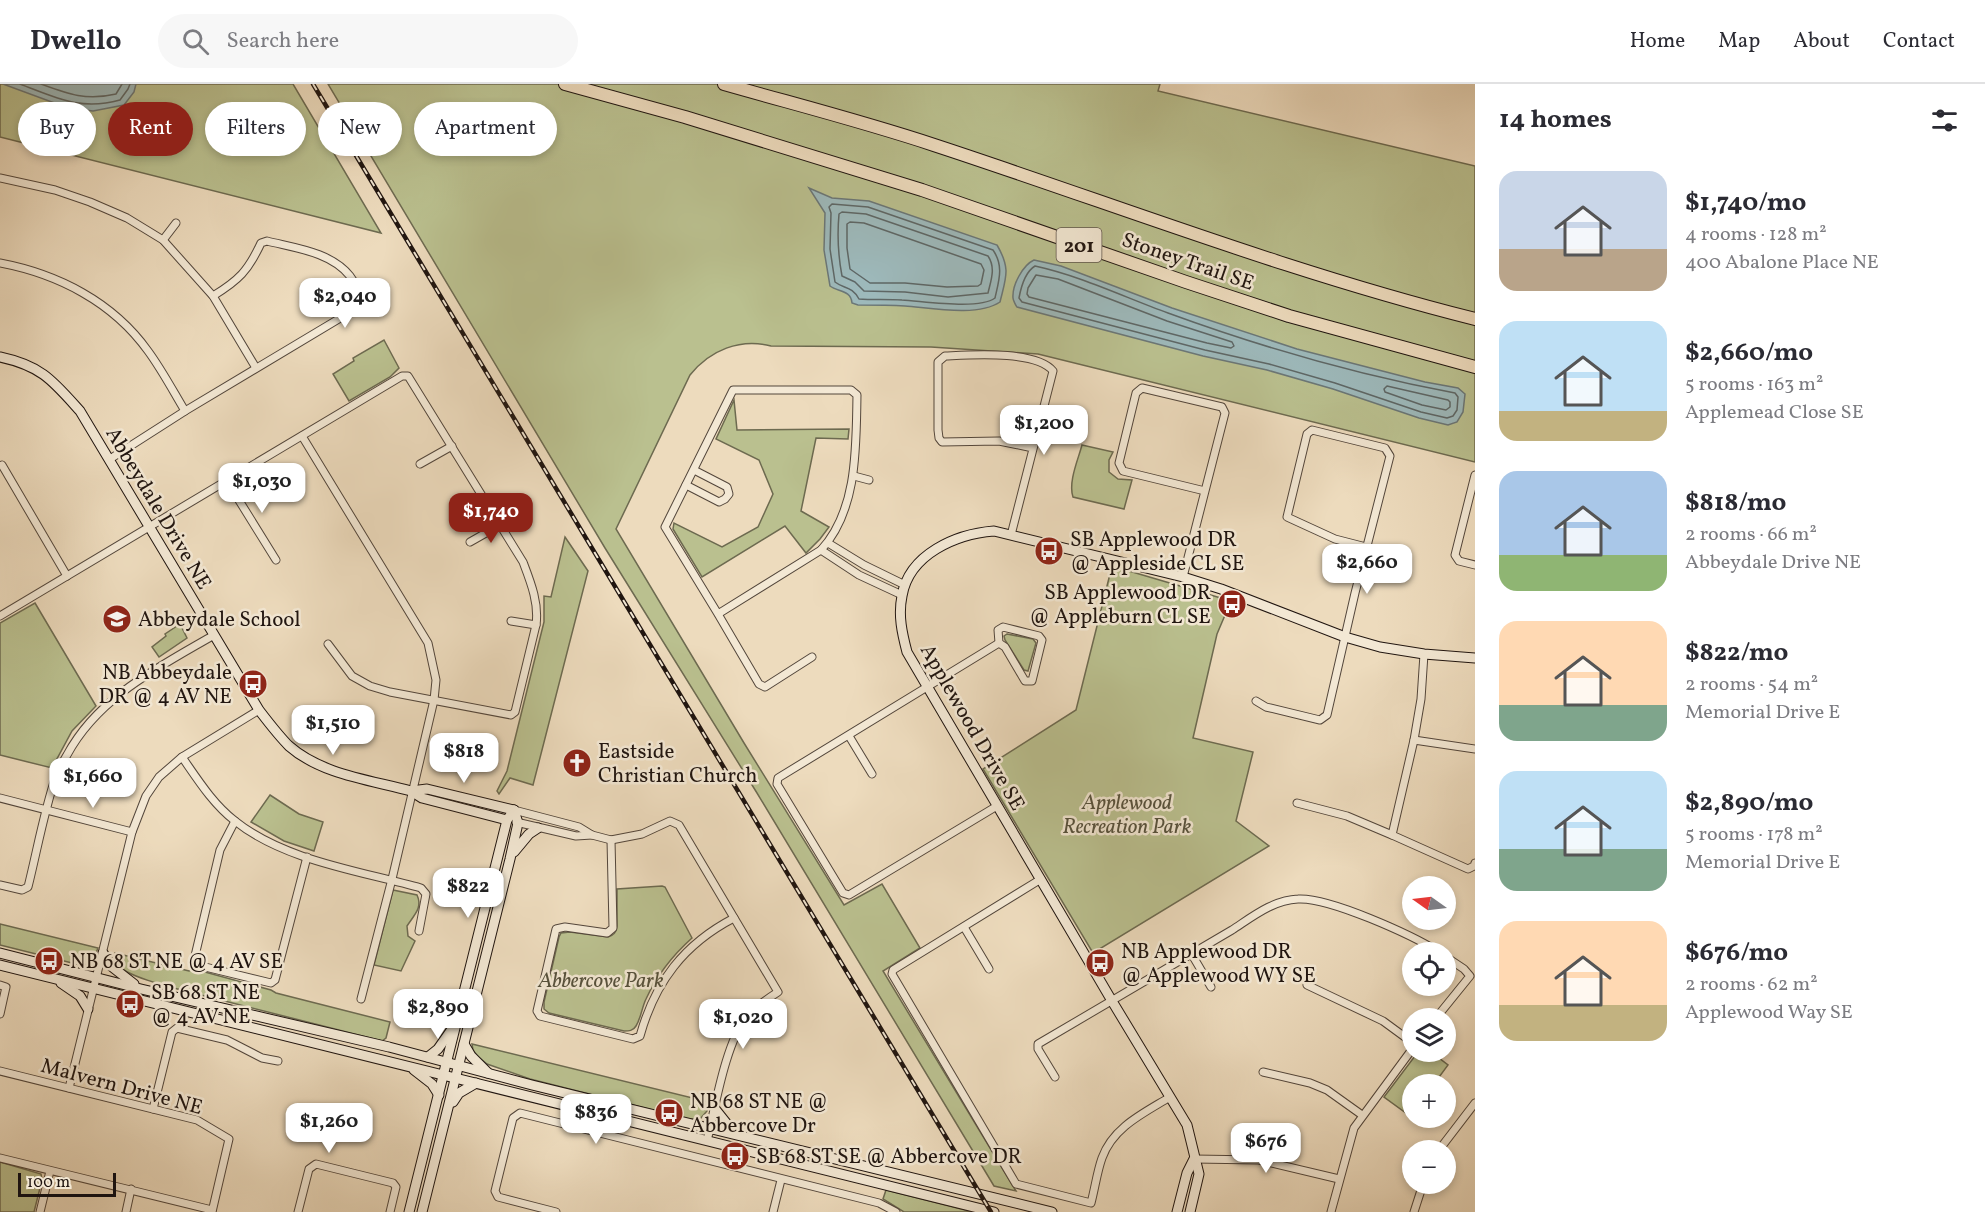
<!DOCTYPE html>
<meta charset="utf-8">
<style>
body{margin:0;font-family:Vollkorn,serif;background:#f7f7f7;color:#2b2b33;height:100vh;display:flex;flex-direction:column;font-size:22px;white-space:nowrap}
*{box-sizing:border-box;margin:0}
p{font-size:20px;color:#7c7c81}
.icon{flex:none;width:33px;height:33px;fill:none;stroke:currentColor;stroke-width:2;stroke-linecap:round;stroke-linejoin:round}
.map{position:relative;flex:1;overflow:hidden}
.side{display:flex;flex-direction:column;background:#fff;width:510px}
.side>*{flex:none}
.top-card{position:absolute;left:18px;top:18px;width:570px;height:54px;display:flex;gap:12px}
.needle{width:39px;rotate:284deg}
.controls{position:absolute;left:1402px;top:792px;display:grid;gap:12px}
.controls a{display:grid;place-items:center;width:54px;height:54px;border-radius:50%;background:#fff;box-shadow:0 3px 9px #0003;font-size:30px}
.scale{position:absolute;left:18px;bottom:15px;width:98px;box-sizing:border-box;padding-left:6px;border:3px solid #201510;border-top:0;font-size:16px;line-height:21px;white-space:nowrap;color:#201510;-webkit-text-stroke:4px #f3e8d4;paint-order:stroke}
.price{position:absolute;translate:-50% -51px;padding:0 14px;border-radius:12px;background:#fff;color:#222;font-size:20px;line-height:39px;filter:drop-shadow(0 2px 3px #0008)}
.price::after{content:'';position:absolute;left:50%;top:36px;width:18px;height:14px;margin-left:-9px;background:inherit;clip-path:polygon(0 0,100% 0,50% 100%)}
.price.on{background:#8f2418;color:#fff}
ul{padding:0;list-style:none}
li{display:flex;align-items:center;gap:18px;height:150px;padding:0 24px}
li span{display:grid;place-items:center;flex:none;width:168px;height:120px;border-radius:18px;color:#555}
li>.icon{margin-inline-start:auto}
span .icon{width:72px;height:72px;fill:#fffc;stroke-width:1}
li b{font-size:26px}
h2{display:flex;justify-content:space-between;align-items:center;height:72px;padding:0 24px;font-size:26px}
.tag{padding:0 21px;border-radius:27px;background:#fff;box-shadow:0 3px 9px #0003;font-size:21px;line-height:54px}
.tag.on{background:#8f2418;color:#fff}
header{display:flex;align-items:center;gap:36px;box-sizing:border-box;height:84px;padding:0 30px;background:#fff;border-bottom:2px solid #e1e1e2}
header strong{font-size:28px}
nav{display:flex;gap:33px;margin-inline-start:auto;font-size:21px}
.search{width:420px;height:54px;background:#f7f7f7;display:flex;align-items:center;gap:15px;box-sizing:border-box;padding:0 21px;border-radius:33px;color:#7c7c81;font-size:22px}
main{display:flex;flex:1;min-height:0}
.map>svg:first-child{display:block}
</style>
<header>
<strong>Dwello</strong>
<div class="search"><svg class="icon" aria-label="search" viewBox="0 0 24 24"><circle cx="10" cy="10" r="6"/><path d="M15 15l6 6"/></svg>Search here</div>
<nav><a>Home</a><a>Map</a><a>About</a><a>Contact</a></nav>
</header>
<main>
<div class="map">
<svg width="1475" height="1128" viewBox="0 0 1475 1128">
<rect width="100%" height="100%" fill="#eddbbd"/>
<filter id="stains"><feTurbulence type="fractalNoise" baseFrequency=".00333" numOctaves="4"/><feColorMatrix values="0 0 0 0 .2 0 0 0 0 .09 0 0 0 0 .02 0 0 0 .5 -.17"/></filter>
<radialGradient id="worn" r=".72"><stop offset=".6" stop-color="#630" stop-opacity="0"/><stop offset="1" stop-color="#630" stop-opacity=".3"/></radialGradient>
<g fill="#bac08f" stroke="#6d6a50" stroke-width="1.5">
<polygon points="0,0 293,0 381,149 0,53"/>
<path d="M328 0H1160L1158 7 1475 82V378L1038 270 931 263 771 262C740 254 710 266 690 291L616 445 744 659 844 821 882 800 920 864 883 887 1016 1107 994 1102 757 709 605 464Z"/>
<polygon points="384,256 399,284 390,293 349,317 333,290 354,277 353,274"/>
<polygon points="734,316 737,346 849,345 848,355 816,354 801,427 829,443 820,455 806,469 785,442 702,493 673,445 674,439 722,463 758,443 773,410 759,376 716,355"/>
<path d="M1082 361 1113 368 1109 376V388L1118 395 1132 396 1124 425 1073 413C1068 398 1078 376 1082 361Z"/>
<polygon points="565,453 588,487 533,701 510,694 499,710 497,707 507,687 544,538 544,512 551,513"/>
<polygon points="1112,482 1231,517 1217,550 1193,654 1253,668 1236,737 1269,762 1093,869 983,685 1076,626"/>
<polygon points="35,519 96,622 72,647 52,684 0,671 0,539"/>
<polygon points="180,540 187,554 159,573 152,563 166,552 165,550"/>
<polygon points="1007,550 1033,555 1036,559 1028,587 1024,586 1005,556 1004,552"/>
<polygon points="270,711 299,730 323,738 314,767 284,757 251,738"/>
<path d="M662 802 665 803 692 854C673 871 657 891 646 915 642 923 641 934 636 942 633 947 629 947 624 947L549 929 544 925V918L559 853 561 849 570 848 608 853C614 851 616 849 617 842V805Z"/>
<path d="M393 806 417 811C423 824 414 831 407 842L408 852 415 857 401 887 374 881Z"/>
<path d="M0 840 98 864C94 874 92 881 80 881L0 861Z"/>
<path d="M115 869 189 887 194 885 271 906 276 909 390 938 386 954 382 957 158 900C143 894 121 890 113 874Z"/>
<polygon points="472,960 709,1018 707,1027 700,1035 688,1035 530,995 487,980 477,972 473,966"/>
<polygon points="1418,968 1431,968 1448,981 1434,1000 1413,1000 1413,1028 1410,1032 1384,1013"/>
<polygon points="0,1078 41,1090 42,1096 34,1128 0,1128"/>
<polygon points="886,1106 973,1128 904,1128 883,1115"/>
</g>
<g fill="#9db9bb" stroke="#6b7777" stroke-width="1.5">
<polygon points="3,0 136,0 134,8 124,21 93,27 68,24"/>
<path d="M809 104 832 114 869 117 997 161C1011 185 1006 193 1000 218 978 233 931 224 905 222 889 221 874 221 858 221L852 219C851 206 838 208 830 202L824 166 825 129Z"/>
<path d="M1034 176 1061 182 1172 224 1297 265 1425 298 1458 304 1465 310 1463 328 1457 338 1448 341 1419 334 1333 305 1267 286 1203 272 1017 223C1016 222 1013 216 1013 214 1012 201 1023 181 1034 176Z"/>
</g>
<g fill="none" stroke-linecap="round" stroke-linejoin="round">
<g stroke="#5e6766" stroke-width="1.5">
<path d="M20 0C57 14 81 27 120 16L128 5 130 0"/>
<path d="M41 0C68 10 86 17 116 10L122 0"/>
<path d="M832 120 868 123 993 166C1004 182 999 196 995 214 979 226 923 217 902 216 888 215 873 216 859 215 852 202 844 205 835 198L830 165 831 129 829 123Z"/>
<path d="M842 128 866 130 988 172C996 184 991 196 988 209L948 213 905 208 864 207 855 198 842 192C838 171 837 152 839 130Z"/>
<polygon points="850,138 864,139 981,180 984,186 981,200 978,202 947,203 905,199 870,199 850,185 847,164 847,140"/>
<path d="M1035 182C1081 192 1124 213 1168 229 1261 263 1358 291 1455 309L1458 313 1457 326 1453 332 1447 334 1421 328 1335 299 1269 280 1205 266 1022 218 1019 214C1021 203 1025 188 1035 182Z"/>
<polygon points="1036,191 1058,195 1167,237 1232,258 1234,262 1231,264 1207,259 1029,213 1027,210 1028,204"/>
<polygon points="1387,302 1448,316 1450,318 1450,323 1446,326 1422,321 1385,308 1384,305"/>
</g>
<g stroke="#53463b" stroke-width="9">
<g id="street">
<polyline points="0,94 55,106 90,118 127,134 163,156 213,212 256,284"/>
<polyline points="163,156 176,139"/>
<path d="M0 179C58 190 113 218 148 267 162 286 173 307 185 327"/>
<polyline points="302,352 428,559 436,596 434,616 392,795 361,915"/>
<path d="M110 375 185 327 362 221 363 213C359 206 355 199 350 192 331 168 295 164 267 157L261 159C248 187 239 196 213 212"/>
<polyline points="420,380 452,362"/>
<polyline points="2,381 67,492"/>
<polyline points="1475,391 1455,471 1459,477 1475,481"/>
<polyline points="854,392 869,396"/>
<polyline points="227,397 276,476"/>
<polyline points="686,401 719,418 725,415 729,410 727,403 694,386"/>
<path d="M1011 451 1053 287C1036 266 970 271 945 272L938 278V346L939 354 942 358 999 357 1033 364"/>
<polyline points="470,458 500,441"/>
<polyline points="828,459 864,481 905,501"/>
<polyline points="821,466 859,491 902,511"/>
<polyline points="1183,493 1225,329 1222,323 1142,304 1136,309 1119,379 1123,387 1205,407"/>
<path d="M718 530 821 466C858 426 856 362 857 311L851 306H733L665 443 718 530 759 600 765 603 812 573"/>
<path d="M0 532 402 292H408L523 478C531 499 539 519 536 541L515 628 511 631 390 608 370 602 352 592 328 560"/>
<polyline points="511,537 536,541"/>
<polygon points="1003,543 1039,552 1042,556 1032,597 1025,597 1005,563 999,559 998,546"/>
<polyline points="1256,617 1266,623 1320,636 1327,631 1355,509 1390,372 1385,364 1312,346 1307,350 1287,433 1335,455 1366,463"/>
<polyline points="849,652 872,690"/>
<polyline points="1414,656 1421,615 1424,570"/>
<polyline points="1475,665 1414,656 1392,751 1468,785 1474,782 1475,779"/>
<path d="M182 673C198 696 213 720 235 737 285 777 361 787 421 804L426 810 419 847"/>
<polyline points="0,714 132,748"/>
<polyline points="1297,719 1347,732 1392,751"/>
<polyline points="997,722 849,811 843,809 777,700 778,694 999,559"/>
<path d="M514 726 579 743 592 751 611 756 642 750 670 737 679 741 778 908C767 915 757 922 748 931 726 956 715 1024 707 1057"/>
<polyline points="235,737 220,766 194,876 197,881 271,899 275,896 307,773"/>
<polyline points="516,738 576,752 592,751"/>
<path d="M611 756 613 844 607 849 565 843 556 845 537 927 540 932 633 955 640 952C655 898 684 860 734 834"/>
<path d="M1041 795 893 886 892 890 1016 1100 1091 1119C1095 1104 1097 1088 1102 1074 1113 1043 1144 1029 1170 1013"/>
<path d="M0 801 22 806 28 803C37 767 44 727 56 692 58 685 63 678 67 671 98 613 159 583 214 551"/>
<polyline points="964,843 989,885"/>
<polyline points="1191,869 1211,903"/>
<polyline points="0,901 6,903 0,930"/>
<polyline points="1307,901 1383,937 1413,959"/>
<polyline points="1436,934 1470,892 1464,885 1446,873"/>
<polyline points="0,987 197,1036 229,1055 212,1128"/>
<polyline points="1263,988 1310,999 1327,1006 1362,1031"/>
<path d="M1055 993 1038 965V960L1232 846C1252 833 1273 816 1298 815 1329 813 1412 851 1439 868"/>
<polyline points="69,1004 132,748 146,712 159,693 182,673 259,626"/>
<polyline points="153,1025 172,948 177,944 227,956 262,974 278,977"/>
<polyline points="1439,1066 1475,1019"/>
<polyline points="0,1074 212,1126"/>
<polyline points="1194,1075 1259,1076 1339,1095"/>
<polyline points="40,1128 50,1087"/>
<polyline points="126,1128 131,1105"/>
<polyline points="298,1128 309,1085 316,1080 393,1099 396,1103 390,1128"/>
<polyline points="556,1128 498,1113 495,1107 513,1034 520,1029 879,1119 896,1128"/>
<polyline points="773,1128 781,1096"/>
<polyline points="1331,1128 1354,1044 1413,964"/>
<polyline points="1414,1128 1423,1100"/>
</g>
</g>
<g stroke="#201510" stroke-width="11">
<g id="secondary">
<path d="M0 273C42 282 53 297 80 327L259 626C269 639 278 651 289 662 322 691 371 696 411 707L422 714 507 736"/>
<polyline points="411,707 427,705 514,726"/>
<polyline points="514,768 529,750 538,744"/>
<polyline points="0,869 141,905 389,963 532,1001 1052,1128"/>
<polyline points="103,869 111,882 134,900"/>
<polyline points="0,881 994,1128"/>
<polyline points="61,899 80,912 88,925"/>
<polyline points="464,960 471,972 488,989"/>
<polyline points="428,973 438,965 452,945"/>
<polyline points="414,986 432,1000 439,1011"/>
<polyline points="453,1018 459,1009 476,999"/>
<polyline points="715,1025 727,1040 739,1050"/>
<polyline points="409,1128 507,736 514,726"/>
<polyline points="422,1128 510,775 518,739 514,726"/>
<polyline points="1177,1128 1187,1089 1194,1075"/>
<path d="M1190 1128 1199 1090 1187 1041 1112 917 907 568C902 549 898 531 902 512 909 470 956 450 994 447L1183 493 1221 505 1345 553 1380 563 1424 570 1475 574"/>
</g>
</g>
<g stroke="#201510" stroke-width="14">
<g id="highway">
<polyline points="565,0 685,33 922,106 1186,198 1289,232 1475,283"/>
<path d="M724 0C794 20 865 38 934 61 1114 120 1291 189 1475 235"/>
</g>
</g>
<use href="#street" stroke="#f3e8d4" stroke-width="7"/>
<use href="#secondary" stroke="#f3e8d4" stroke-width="9"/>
<use href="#highway" stroke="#eddbbd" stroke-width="12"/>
<g stroke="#201510" stroke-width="4.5">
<polyline id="rail" points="313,0 991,1128"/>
</g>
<use href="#rail" stroke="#f3e8d4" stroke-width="2" stroke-dasharray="7" stroke-linecap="butt"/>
</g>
<defs>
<g id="bus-disc" transform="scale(1.5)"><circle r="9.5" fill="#8f2418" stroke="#f3e8d4"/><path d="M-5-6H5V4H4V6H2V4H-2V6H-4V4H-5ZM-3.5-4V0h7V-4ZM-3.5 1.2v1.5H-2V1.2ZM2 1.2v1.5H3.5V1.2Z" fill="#fff"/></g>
<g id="school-disc" transform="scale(1.5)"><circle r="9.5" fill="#8f2418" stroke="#f3e8d4"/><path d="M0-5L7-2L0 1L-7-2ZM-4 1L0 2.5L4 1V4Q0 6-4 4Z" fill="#fff"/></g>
<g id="church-disc" transform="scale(1.5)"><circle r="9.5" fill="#8f2418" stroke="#f3e8d4"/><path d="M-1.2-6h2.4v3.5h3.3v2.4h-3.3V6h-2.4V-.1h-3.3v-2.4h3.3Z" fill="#fff"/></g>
</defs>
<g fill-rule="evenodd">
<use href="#bus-disc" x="1049" y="467"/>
<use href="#bus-disc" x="1232" y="520"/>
<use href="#school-disc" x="117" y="535"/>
<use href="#bus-disc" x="253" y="600"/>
<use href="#church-disc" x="577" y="679"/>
<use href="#bus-disc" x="49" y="877"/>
<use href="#bus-disc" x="1100" y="879"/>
<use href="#bus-disc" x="130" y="920"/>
<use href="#bus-disc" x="669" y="1029"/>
<use href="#bus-disc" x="735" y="1072"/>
</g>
<g text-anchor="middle" stroke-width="5" stroke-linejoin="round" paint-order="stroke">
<rect fill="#f3e8d4" stroke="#5f544b" stroke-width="1.5" x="1056.5" y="144" width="45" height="34" rx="4.5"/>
<g font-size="20" font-weight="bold" fill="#201510">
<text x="1079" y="168">201</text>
</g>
<g font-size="21" fill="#201510" stroke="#f3e8d4">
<text transform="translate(1188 177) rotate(19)" y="7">Stoney Trail SE</text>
<text transform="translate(159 424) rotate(59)" y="7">Abbeydale Drive NE</text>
<text transform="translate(973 643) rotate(60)" y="7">Applewood Drive SE</text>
<text transform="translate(122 1002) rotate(15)" y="7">Malvern Drive NE</text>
</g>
<g font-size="21" fill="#201510" stroke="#f3e8d4" text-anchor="start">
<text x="1070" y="462">SB Applewood DR<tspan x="1070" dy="24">@ Appleside CL SE</tspan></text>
<text x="1211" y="515" text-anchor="end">SB Applewood DR<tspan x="1211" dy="24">@ Appleburn CL SE</tspan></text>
<text x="138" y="542">Abbeydale School</text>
<text x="232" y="595" text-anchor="end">NB Abbeydale<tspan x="232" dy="24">DR @ 4 AV NE</tspan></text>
<text x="598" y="674">Eastside<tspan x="598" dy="24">Christian Church</tspan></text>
<text x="1121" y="874">NB Applewood DR<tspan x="1121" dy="24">@ Applewood WY SE</tspan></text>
<text x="70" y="884">NB 68 ST NE @ 4 AV SE</text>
<text x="151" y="915">SB 68 ST NE<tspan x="151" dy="24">@ 4 AV NE</tspan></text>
<text x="690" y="1024">NB 68 ST NE @<tspan x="690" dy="24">Abbercove Dr</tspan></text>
<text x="756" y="1079">SB 68 ST SE @ Abbercove DR</text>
</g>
<g font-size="21" font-style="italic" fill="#56513c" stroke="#f3e8d4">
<text x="1127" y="725">Applewood<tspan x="1127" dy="24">Recreation Park</tspan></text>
<text x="601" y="903">Abbercove Park</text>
</g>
</g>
<rect width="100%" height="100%" filter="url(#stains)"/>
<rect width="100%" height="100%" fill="url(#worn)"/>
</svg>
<div class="controls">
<a><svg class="needle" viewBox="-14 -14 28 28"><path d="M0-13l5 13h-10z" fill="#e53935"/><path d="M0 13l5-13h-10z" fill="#7c7c81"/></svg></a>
<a><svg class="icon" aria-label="locate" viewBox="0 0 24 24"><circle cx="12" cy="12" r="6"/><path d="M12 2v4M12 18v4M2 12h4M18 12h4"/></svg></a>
<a><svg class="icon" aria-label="layers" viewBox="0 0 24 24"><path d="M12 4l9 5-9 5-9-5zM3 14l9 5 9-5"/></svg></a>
<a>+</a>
<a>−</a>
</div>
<div class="scale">100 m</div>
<b class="price" style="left:345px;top:245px">$2,040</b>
<b class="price" style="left:1044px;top:372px">$1,200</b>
<b class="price" style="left:262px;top:430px">$1,030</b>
<b class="price on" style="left:491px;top:460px">$1,740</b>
<b class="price" style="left:1367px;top:511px">$2,660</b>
<b class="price" style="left:333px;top:672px">$1,510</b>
<b class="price" style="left:464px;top:700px">$818</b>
<b class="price" style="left:93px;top:725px">$1,660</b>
<b class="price" style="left:468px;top:835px">$822</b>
<b class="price" style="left:438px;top:956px">$2,890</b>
<b class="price" style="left:743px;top:966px">$1,020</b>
<b class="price" style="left:596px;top:1061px">$836</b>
<b class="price" style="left:329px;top:1070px">$1,260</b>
<b class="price" style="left:1266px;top:1090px">$676</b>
<div class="top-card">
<a class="tag">Buy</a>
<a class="tag on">Rent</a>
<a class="tag">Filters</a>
<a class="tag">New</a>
<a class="tag">Apartment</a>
</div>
</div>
<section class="side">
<h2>14 homes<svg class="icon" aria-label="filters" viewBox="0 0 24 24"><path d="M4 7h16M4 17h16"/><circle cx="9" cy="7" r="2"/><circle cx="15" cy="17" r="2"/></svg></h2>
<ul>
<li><span style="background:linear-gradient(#c9d6e8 65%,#b9a48a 0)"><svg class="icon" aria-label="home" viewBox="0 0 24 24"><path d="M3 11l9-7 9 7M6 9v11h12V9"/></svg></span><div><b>$1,740/mo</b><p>4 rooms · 128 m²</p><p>400 Abalone Place NE</p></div></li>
<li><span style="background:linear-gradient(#bfe0f5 75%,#c2b280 0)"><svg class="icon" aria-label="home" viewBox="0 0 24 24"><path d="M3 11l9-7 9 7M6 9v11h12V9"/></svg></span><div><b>$2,660/mo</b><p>5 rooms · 163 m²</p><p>Applemead Close SE</p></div></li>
<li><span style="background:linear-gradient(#a9c7e8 70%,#8fb573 0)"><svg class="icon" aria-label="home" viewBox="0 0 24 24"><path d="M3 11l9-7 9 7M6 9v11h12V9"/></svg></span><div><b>$818/mo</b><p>2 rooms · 66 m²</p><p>Abbeydale Drive NE</p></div></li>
<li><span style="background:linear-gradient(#ffd9b3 70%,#7fa58c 0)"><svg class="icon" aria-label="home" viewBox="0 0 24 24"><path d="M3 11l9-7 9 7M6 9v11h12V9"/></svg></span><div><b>$822/mo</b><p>2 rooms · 54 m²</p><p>Memorial Drive E</p></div></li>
<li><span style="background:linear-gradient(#bfe0f5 65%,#7fa58c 0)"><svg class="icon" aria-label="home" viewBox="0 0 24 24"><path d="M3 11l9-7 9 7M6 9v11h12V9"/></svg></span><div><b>$2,890/mo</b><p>5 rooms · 178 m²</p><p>Memorial Drive E</p></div></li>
<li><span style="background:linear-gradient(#ffd9b3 70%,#c2b280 0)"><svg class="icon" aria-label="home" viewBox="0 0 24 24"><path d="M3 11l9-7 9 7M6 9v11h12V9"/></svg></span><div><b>$676/mo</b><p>2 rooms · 62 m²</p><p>Applewood Way SE</p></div></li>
</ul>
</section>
</main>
